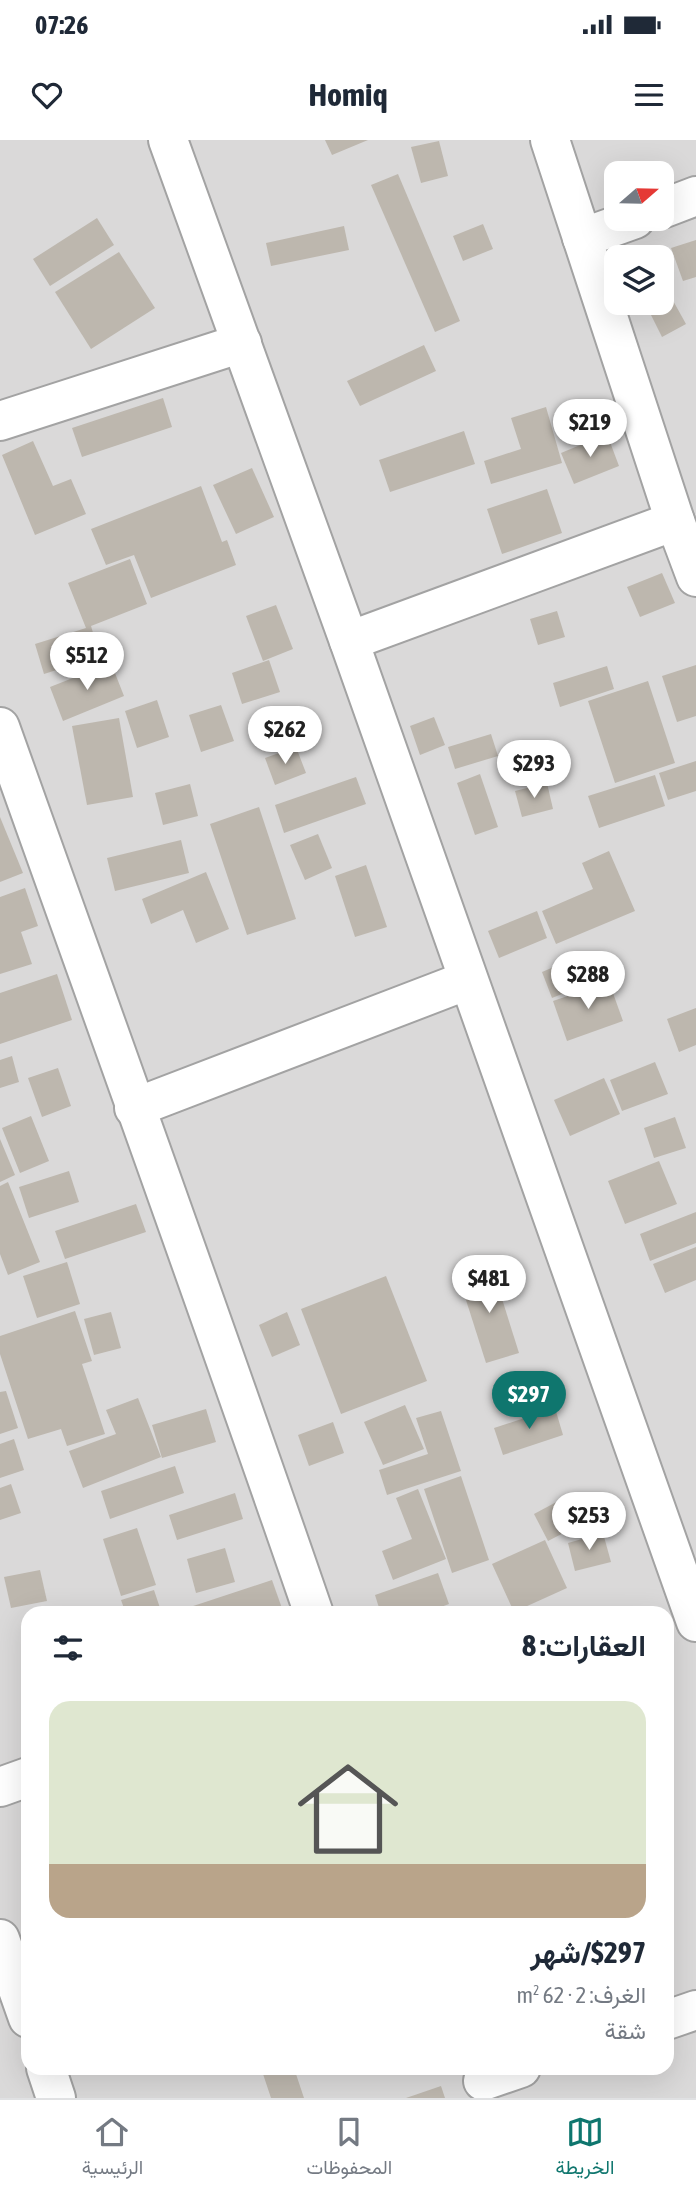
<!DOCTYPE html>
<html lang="ar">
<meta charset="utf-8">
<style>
body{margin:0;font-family:"Asap Condensed",Vazirmatn,sans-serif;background:#f6f6f7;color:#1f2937;direction:rtl;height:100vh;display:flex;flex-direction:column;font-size:26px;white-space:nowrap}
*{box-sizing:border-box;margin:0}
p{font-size:23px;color:#747a83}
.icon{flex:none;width:38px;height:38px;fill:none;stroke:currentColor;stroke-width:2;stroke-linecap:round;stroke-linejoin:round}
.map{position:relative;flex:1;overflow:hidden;direction:ltr}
.sheet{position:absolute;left:21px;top:1466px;width:653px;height:469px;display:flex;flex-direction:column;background:#fff;border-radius:21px;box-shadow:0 7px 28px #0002;direction:rtl}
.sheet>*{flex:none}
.needle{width:46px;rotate:70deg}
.tools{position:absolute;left:604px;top:21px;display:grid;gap:14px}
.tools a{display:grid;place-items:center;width:70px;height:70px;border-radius:14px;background:#fff;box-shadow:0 7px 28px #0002;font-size:35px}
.price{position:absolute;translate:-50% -60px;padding:0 16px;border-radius:24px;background:#fff;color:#222;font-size:23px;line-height:46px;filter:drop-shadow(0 2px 4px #0008)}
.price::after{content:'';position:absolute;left:50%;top:42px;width:21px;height:16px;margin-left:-10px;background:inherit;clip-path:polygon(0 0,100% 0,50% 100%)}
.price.current{background:#0f766e;color:#fff}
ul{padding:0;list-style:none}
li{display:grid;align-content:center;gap:14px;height:371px;padding:0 28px}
li span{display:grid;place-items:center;height:217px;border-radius:21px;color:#555}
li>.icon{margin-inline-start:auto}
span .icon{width:126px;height:126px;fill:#fffc;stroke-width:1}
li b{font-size:30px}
h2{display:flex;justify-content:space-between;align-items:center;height:84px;padding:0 28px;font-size:30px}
.status{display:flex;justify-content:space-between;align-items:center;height:49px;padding:0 35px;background:#fff;direction:ltr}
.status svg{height:19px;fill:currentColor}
header{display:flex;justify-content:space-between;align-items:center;height:91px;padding:0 28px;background:#fff;font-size:32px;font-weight:700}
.tab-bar{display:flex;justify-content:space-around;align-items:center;height:98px;border-top:2px solid #e0e1e3;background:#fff;font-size:19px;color:#747a83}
.tab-bar a{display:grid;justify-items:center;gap:4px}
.tab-bar .current{color:#0f766e}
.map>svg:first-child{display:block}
</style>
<div class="status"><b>07:26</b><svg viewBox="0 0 49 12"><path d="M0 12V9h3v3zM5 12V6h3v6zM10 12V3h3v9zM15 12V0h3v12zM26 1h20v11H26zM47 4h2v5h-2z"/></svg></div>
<header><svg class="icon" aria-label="menu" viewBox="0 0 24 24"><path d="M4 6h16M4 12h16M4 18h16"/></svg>Homiq<svg class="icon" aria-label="heart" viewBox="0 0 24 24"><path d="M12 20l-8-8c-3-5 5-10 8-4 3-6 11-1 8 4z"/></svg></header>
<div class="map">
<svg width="696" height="1958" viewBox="0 0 696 1958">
<rect width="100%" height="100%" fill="#edebe2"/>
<path fill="#dad9d9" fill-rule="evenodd" d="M0 0H696V1958H0ZM616 33H662V79H616ZM616 117H662V163H616ZM28 1474H667V1928H28Z"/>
<g fill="#bdb7ae">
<polygon points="325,0 368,0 332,15"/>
<polygon points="439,1 448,36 421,43 411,7"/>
<polygon points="398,34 460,181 435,192 371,45"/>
<polygon points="97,78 114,105 50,146 33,119"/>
<polygon points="483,84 493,109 463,121 453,96"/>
<polygon points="344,86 349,110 271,126 266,103"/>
<polygon points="696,100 696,137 683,141 671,108"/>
<polygon points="119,112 155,168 91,209 55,152"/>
<polygon points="666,148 686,184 662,197 645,163 662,163 662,150"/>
<polygon points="424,205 436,231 360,266 347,241"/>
<polygon points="163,258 172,287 82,317 72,288"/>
<polygon points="546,267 562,323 491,344 484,321 521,309 511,278"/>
<polygon points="464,291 475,324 390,352 379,320"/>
<polygon points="607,294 619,326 574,344 561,313"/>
<polygon points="33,301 53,346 71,339 86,374 35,395 2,315"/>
<polygon points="252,328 274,377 236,394 213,345"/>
<polygon points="201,346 222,402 227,400 236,425 151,458 134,415 106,425 91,389"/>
<polygon points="547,349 562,393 502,414 487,369"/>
<polygon points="130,419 147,464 91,486 100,516 44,534 35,504 86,488 68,443"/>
<polygon points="662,433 675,463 640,477 627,447"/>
<polygon points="276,465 293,509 263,521 246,476"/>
<polygon points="557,471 565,497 538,505 530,479"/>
<polygon points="269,520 280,552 242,564 232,533"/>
<polygon points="111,523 124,556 63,581 50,547"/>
<polygon points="696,525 696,576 677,582 662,536"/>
<polygon points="607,526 614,549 560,567 553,543"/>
<polygon points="648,541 675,623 615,643 588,561"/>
<polygon points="157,560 169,597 137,608 125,571"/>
<polygon points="221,565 234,601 201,612 189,575"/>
<polygon points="434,577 445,605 420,615 410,586"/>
<polygon points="119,578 133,657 87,665 72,586"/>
<polygon points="491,594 498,616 455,629 448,607"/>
<polygon points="296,607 306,633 275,645 265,618"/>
<polygon points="696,621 696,651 668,660 659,633"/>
<polygon points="480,634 498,687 475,695 457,643"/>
<polygon points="655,635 665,666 599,688 588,656"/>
<polygon points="356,637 366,664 284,693 275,665"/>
<polygon points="547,643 553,669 522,677 515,651"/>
<polygon points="190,644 198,676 163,685 155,653"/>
<polygon points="259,667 296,779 247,795 210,684"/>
<polygon points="0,677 23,733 0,742"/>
<polygon points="318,694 332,728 305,740 290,705"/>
<polygon points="181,700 189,733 115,751 107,718"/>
<polygon points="609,711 635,771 556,804 542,771 593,749 582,723"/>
<polygon points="366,725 387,787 355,797 335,736"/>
<polygon points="206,732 229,789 196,803 183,770 151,784 142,759"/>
<polygon points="25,748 38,786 21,792 32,824 0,834 0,757"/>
<polygon points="537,771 547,798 499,818 488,791"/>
<polygon points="575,818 587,844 552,858 542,832"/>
<polygon points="57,834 72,880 0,904 0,853"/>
<polygon points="609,842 623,881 567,901 553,861"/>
<polygon points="696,868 696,905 679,912 667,879"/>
<polygon points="12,916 19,942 0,948 0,920"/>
<polygon points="655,922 668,954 622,971 610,940"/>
<polygon points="58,928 71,966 42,977 28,938"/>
<polygon points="604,938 620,974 570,996 554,960"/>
<polygon points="31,976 49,1021 20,1033 2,988"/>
<polygon points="675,977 686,1008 654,1018 644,988"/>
<polygon points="0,999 15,1035 0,1042"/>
<polygon points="659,1021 677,1064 625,1084 608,1041"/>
<polygon points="69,1031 79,1062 29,1078 19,1047"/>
<polygon points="8,1042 40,1122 8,1135 0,1114 0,1046"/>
<polygon points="136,1064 146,1092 65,1119 55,1091"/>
<polygon points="696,1072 696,1103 650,1121 640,1094"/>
<polygon points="696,1107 696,1140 665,1153 653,1124"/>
<polygon points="67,1122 80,1164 37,1178 23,1136"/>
<polygon points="492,1127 519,1213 486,1223 459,1138"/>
<polygon points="386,1136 427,1241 341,1274 301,1169"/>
<polygon points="75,1171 92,1221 82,1224 105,1294 67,1306 61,1289 28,1299 0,1214 0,1196"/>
<polygon points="111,1172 121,1208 94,1215 84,1179"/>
<polygon points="287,1172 300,1205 272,1217 259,1185"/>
<polygon points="6,1251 18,1288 0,1294 0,1252"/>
<polygon points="138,1258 161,1317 83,1348 69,1311 116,1294 106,1270"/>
<polygon points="405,1265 424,1309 383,1325 364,1282"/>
<polygon points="555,1268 563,1295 503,1315 494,1288"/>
<polygon points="206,1269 216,1302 162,1318 152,1285"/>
<polygon points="441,1271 461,1331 387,1355 379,1330 428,1314 416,1278"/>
<polygon points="333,1282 344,1313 309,1326 298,1295"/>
<polygon points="14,1299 24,1330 0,1338 0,1304"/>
<polygon points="175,1326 184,1353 110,1379 101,1351"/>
<polygon points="461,1336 489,1420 452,1433 424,1349"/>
<polygon points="11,1344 21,1373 0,1380 0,1348"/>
<polygon points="418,1349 446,1419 393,1440 382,1411 412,1399 396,1358"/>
<polygon points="235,1353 243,1379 177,1400 169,1375"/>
<polygon points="562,1359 577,1386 548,1401 534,1374"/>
<polygon points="137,1388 156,1445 121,1456 103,1399"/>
<polygon points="603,1393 611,1422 575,1431 568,1403"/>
<polygon points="545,1400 567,1448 514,1472 492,1424"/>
<polygon points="225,1408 235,1442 196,1453 187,1419"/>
<polygon points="40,1430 47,1461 11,1468 4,1437"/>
<polygon points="438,1433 449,1464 422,1474 381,1474 375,1455"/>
<polygon points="272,1440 284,1474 172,1474 172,1473"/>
<polygon points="154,1450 162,1474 126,1474 121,1460"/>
<polygon points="261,1928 294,1928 304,1958 271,1958"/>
<polygon points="441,1946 445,1958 406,1958"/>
</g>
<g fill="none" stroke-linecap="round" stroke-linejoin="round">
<g stroke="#a3a3a3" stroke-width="42">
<g id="street">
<polyline points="168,0 349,501 696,1482"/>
<polyline points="550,0 675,381 696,437"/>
<polyline points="662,69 696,56"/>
<polyline points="582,98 635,79"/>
<polyline points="0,281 242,203"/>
<polyline points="349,501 675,381"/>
<path d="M0 587C105 882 212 1177 314 1474"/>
<polyline points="134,968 468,840"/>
<polyline points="0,1647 28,1637"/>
<polyline points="0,1799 28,1878"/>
<polyline points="667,1880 696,1870"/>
<polyline points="46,1928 56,1958"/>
<polyline points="483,1941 521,1928"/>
</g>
</g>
<use href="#street" stroke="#fff" stroke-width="38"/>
</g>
</svg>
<div class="tools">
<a><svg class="needle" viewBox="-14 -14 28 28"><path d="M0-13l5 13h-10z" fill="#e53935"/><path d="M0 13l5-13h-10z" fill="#747a83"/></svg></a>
<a><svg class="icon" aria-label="layers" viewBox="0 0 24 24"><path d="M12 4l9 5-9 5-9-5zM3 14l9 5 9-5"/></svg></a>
</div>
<b class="price" style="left:590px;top:319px">$219</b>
<b class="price" style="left:87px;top:552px">$512</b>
<b class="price" style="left:285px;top:626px">$262</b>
<b class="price" style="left:534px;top:660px">$293</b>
<b class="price" style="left:588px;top:871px">$288</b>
<b class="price" style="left:489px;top:1175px">$481</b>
<b class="price current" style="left:529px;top:1291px">$297</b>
<b class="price" style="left:589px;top:1412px">$253</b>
<section class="sheet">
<h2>العقارات: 8<svg class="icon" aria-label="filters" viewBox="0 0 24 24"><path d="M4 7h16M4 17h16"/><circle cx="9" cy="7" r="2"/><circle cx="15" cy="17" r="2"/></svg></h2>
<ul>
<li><span style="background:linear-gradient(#dfe7d0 75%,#b9a48a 0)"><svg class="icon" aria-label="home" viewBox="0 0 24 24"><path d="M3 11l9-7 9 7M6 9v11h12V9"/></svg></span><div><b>$297/شهر</b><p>الغرف: 2 · 62 m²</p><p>شقة</p></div></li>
</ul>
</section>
</div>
<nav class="tab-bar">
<a class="current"><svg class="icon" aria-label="map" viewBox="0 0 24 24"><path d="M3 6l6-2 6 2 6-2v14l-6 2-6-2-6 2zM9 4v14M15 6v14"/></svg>الخريطة</a>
<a><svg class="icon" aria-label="saved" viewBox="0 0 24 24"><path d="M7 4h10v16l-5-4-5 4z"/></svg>المحفوظات</a>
<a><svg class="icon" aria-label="home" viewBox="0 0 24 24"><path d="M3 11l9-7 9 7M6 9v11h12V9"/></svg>الرئيسية</a>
</nav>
